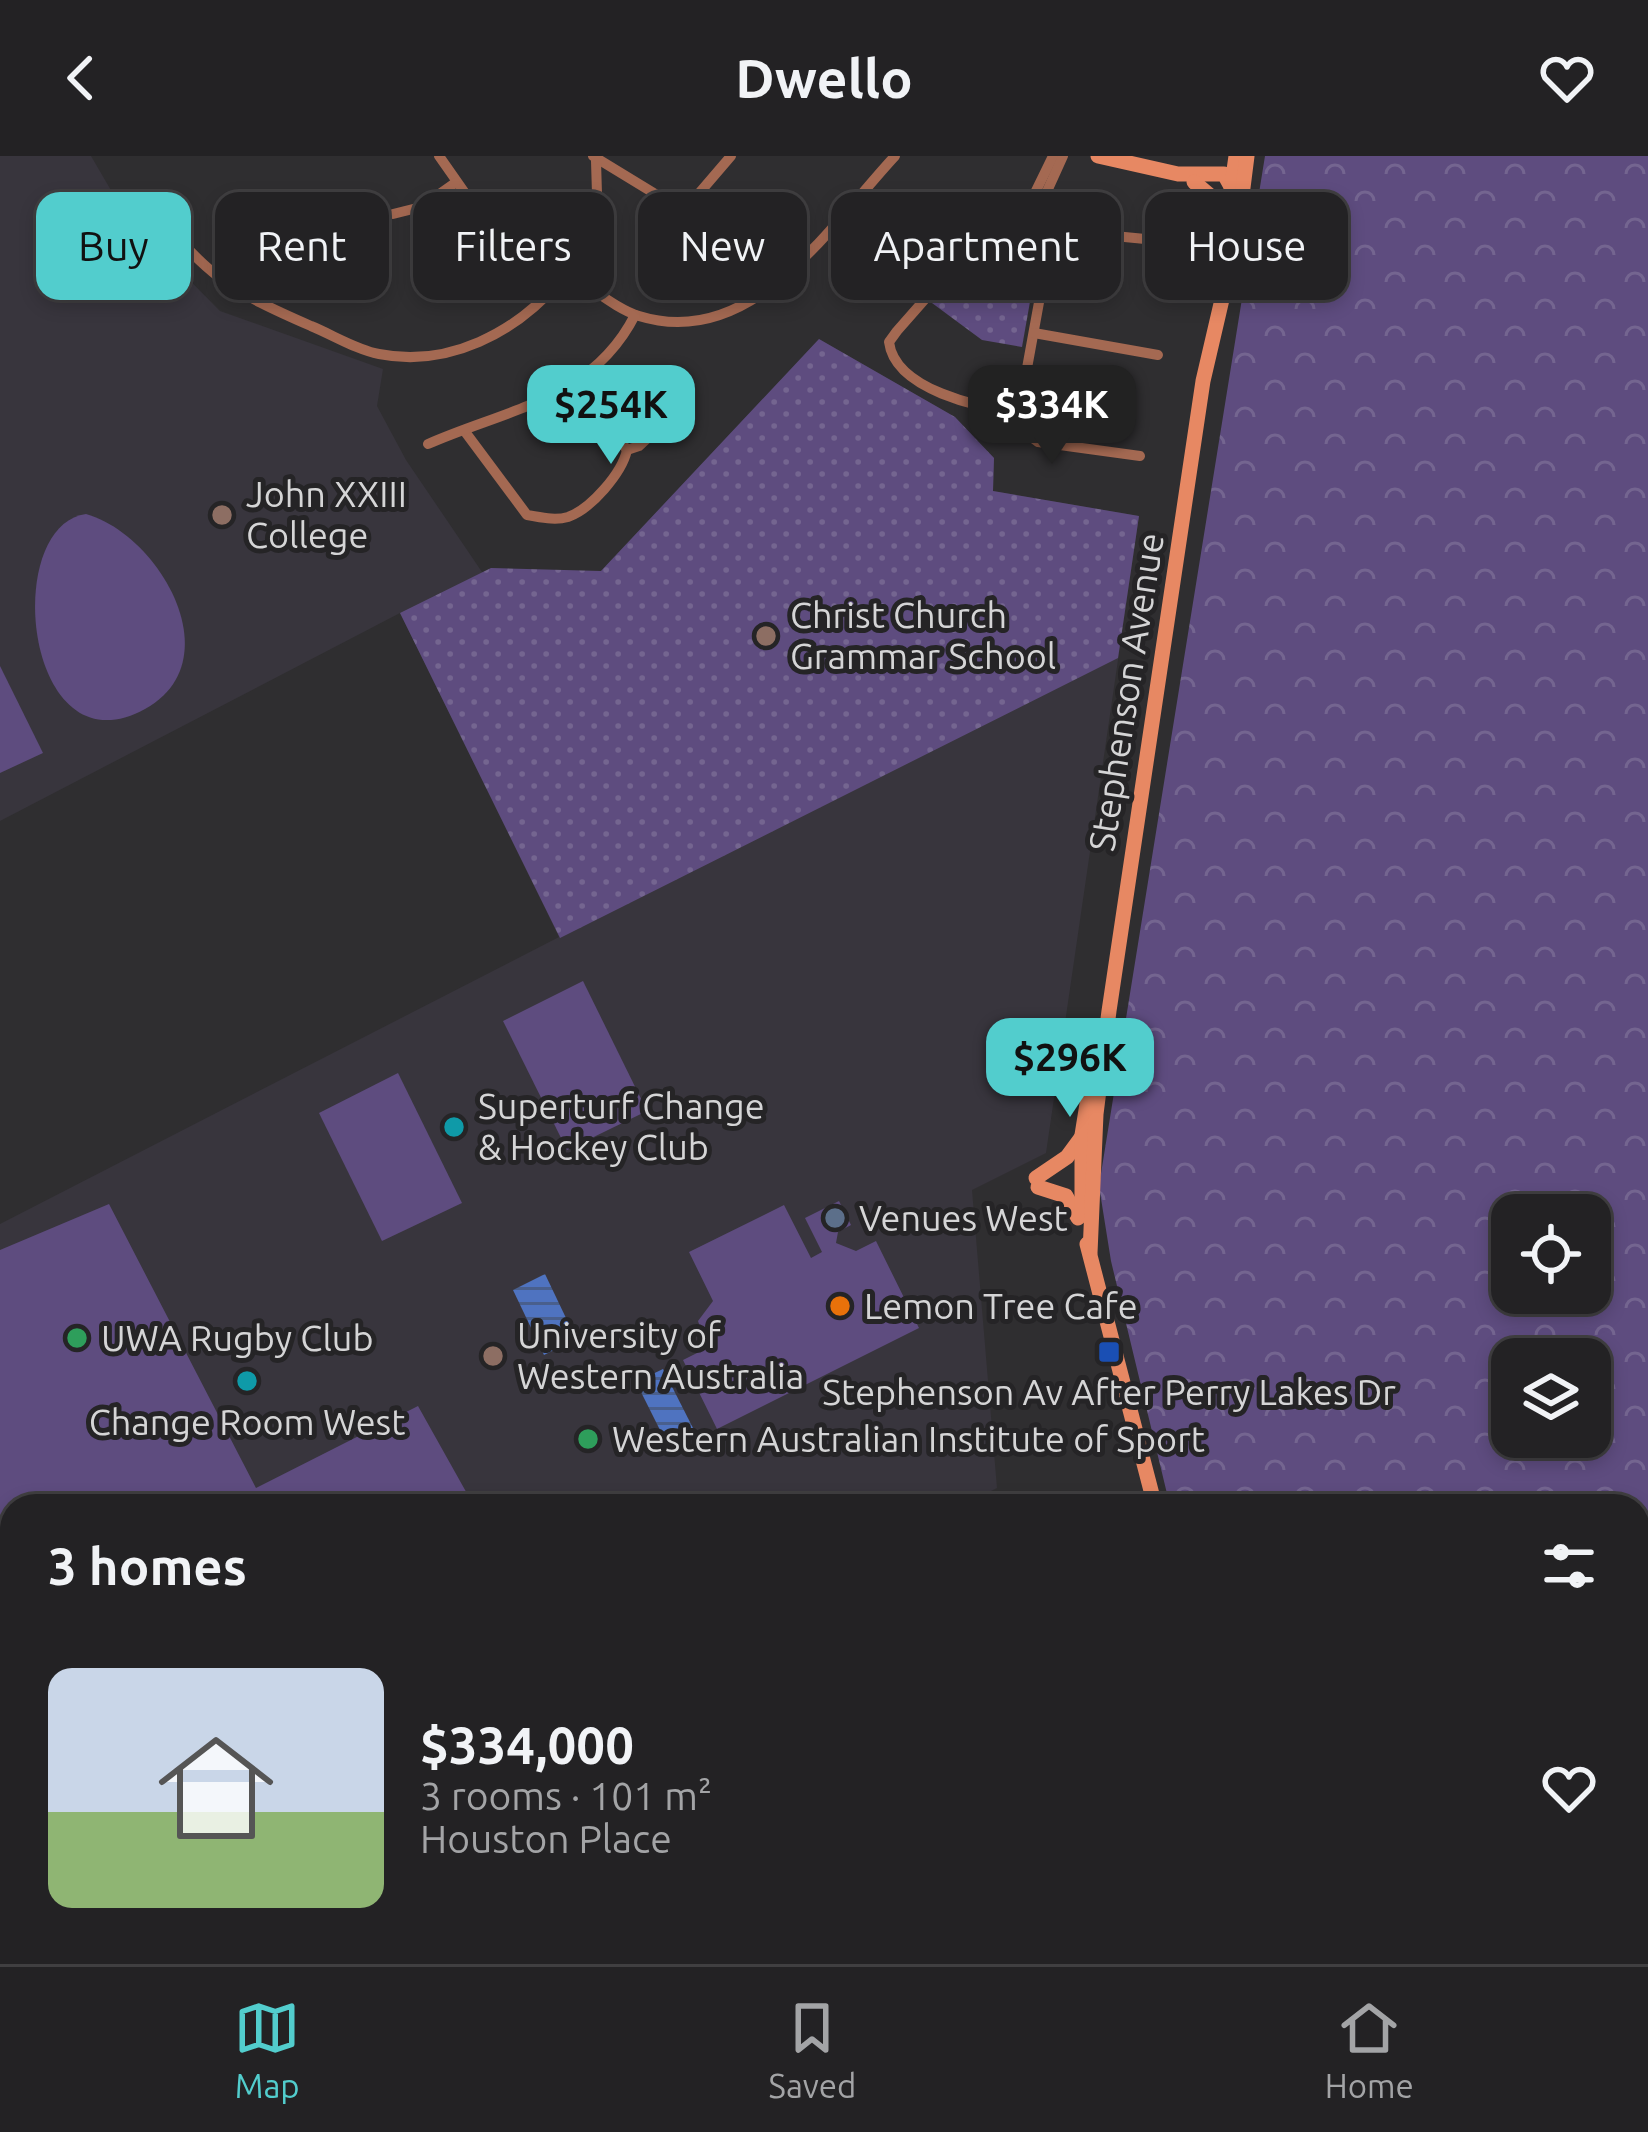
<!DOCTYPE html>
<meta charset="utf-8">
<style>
body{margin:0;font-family:Ubuntu,sans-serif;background:#2f2f31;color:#f1f3f6;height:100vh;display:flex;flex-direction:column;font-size:45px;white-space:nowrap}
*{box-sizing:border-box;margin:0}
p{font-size:39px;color:#a3a4a6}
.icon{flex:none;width:66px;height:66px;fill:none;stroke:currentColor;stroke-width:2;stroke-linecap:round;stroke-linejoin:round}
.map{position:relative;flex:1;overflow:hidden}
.side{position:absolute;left:0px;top:1338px;width:1650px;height:471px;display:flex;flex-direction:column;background:#232224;border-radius:36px 36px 0 0;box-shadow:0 6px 18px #0003,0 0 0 3px #403f41}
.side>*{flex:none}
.guide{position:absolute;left:36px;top:36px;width:1578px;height:108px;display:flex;gap:24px}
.buttons{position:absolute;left:1491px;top:1038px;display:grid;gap:24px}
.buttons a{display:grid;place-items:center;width:120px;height:120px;border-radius:24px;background:#232224;box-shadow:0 6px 18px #0003,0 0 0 3px #403f41;font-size:60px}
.price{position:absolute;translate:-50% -102px;padding:0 27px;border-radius:24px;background:#52cdcd;color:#111;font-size:39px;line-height:78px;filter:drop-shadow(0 3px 6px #0008)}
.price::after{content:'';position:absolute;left:50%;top:72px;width:36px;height:27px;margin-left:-18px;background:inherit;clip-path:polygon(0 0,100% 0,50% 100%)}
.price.current{background:#222;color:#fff}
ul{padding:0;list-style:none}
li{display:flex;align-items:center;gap:36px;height:300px;padding:0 48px}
li span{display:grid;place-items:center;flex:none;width:336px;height:240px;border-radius:24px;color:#555}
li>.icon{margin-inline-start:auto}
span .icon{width:144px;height:144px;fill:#fffc;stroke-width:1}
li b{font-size:51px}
h2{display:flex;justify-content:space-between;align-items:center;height:144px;padding:0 48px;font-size:51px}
.pill{padding:0 42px;border-radius:24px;background:#232224;box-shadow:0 6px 18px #0003,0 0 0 3px #403f41;font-size:42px;line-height:108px}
.pill.current{background:#52cdcd;color:#111}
header{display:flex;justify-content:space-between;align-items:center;height:156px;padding:0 48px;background:#232224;font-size:54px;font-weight:600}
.tabs{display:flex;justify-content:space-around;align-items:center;height:168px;border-top:3px solid #403f41;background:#232224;font-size:33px;color:#a3a4a6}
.tabs a{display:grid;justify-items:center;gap:6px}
.tabs .current{color:#52cdcd}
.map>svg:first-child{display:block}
</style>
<header><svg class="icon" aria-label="back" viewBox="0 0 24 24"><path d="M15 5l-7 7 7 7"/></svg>Dwello<svg class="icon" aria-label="heart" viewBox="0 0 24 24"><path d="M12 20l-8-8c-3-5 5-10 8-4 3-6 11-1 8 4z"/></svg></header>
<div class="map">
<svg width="1648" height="1808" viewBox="0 0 1648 1808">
<defs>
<pattern id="forest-crowns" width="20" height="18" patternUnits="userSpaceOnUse" patternTransform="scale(3)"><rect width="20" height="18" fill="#5e4c7f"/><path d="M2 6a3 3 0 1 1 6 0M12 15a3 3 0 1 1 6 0" fill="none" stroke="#746590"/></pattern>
<pattern id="park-dots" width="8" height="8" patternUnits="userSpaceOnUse" patternTransform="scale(3)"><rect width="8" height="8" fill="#5e4c7f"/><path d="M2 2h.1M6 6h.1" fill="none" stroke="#746590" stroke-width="1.8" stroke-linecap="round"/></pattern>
<pattern id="water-rules" width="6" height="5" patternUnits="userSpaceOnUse" patternTransform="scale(3)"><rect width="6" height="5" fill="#4f73c0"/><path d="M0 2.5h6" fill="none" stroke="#495f8d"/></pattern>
</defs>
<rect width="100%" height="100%" fill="#2f2e30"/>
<g fill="#38353d">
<polygon points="0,0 91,0 126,60 220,155 383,213 377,250 406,304 482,416 601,415 819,183 955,261 994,302 993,335 1139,360 1046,997 972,1034 997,1332 961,1350 12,1350 12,1797 76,1797 54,1808 0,1808 0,1068 559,781 400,457 0,665"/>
<polygon points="308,1797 599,1797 578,1808 314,1808"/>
</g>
<g fill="#5e4c7f">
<path d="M86 358C160 379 232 505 145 553 25 619 0 370 86 358Z"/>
<polygon points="0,510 43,597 0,617"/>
<polygon points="583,825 647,955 567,994 503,865"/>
<polygon points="398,917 462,1047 382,1085 319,957"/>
<polygon points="839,1045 851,1069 838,1076 836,1087 856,1095 876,1085 919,1172 717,1273 683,1204 707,1192 698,1165 713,1145 689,1096 784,1049 811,1102 822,1096 805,1062"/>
<polygon points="109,1048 256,1332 418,1250 474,1350 12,1350 12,1780 0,1786 0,1094"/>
</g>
<path fill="url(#forest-crowns)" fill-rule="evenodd" d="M1265 0H1648V1808H1294L1288 1797H1638V1350H1170L1111 1105 1099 1030ZM1512 1059H1590V1137H1512ZM1512 1203H1590V1281H1512Z"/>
<g fill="url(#park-dots)">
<polygon points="1022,68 1040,89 1022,191 982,184 932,147 996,78"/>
<polygon points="819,183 955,261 994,302 993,335 1139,360 1118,502 560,782 400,457 491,412 601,415"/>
<polygon points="1086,1797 1268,1797 1274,1808 1067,1808"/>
</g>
<g fill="url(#water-rules)">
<polygon points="545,1118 576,1183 544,1199 513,1134"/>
<polygon points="663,1213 694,1274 667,1288 636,1226"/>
</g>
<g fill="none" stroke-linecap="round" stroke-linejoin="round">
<g stroke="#a46952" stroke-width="10">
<polyline points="439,0 472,47 555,108"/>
<polyline points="593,0 675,50 695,42 731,0"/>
<polygon points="1034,39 1057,57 1055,73 1041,74 1026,58 1026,45"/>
<polyline points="1034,39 1053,0"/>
<polyline points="1044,42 1063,0"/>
<path d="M1025 47 999 59 897 175 889 186C895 234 980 252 1019 256L1052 75"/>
<path d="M152 50C205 120 233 136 311 170 333 179 357 194 379 198 449 212 516 176 559 126"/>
<polyline points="1057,57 1104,79 1176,86"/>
<polyline points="393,58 421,51 455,27"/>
<circle cx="565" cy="115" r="12"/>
<polyline points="574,106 598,71 596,5"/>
<path d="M575 122C595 134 617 153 639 160 752 195 828 72 895 0"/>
<polyline points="1034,177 1158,199"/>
<polyline points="579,228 627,294 639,290 669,262"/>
<polyline points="1019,256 1022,274 1038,286 1140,300"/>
<path d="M466 277 527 359C540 361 554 365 568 361 591 353 622 317 627 294"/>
<path d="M428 288C507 253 592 244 635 159"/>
<polyline points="0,1804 13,1797"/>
</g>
<g stroke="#e78863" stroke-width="15">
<polyline points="1098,0 1178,18 1224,18 1241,49"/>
<polyline points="1194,26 1214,43 1218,71"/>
<polyline points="1217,134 1236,0"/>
<polyline points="1036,1022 1067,1001 1081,982"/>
<polyline points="1038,1031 1066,1040 1078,1062"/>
<polyline points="1082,1058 1082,979 1096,892"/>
<polyline points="1087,1088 1155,1350"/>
<polyline points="1090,1097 1096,958 1109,855 1203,225 1237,79 1247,0"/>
<polyline points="1278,1797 1283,1808"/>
<polyline points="977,1808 998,1797"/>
<polyline points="1055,1808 1073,1797"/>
</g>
</g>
<g fill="#8d6e63" stroke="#252426" stroke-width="4.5">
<circle cx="222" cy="359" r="12"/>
<circle cx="766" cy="480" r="12"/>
<circle cx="493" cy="1200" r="12"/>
</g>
<g fill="#0f9aa8" stroke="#252426" stroke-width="4.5">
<circle cx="454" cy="971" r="12"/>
<circle cx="247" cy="1225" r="12"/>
</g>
<circle fill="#5c6f8a" stroke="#252426" stroke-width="4.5" cx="835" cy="1062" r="12"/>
<circle fill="#e8710a" stroke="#252426" stroke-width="4.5" cx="840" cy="1150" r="12"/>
<g fill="#2e9e5b" stroke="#252426" stroke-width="4.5">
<circle cx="77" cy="1182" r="12"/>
<circle cx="588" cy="1283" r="12"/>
</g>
<rect fill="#1a4fb4" stroke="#252426" stroke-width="4.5" x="1097" y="1184" width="24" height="24" rx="6"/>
<g text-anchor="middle" stroke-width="10" stroke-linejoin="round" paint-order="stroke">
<g font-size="36" fill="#d5d5d6" stroke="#252426" text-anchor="start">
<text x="246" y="351">John XXIII<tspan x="246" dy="41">College</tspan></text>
<text x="790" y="472">Christ Church<tspan x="790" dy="41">Grammar School</tspan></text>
<text x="478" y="963">Superturf Change<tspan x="478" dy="41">&amp; Hockey Club</tspan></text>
<text x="859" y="1075">Venues West</text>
<text x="864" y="1163">Lemon Tree Cafe</text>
<text x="517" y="1192">University of<tspan x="517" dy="41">Western Australia</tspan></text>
<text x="101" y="1195">UWA Rugby Club</text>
<text x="1109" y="1249" text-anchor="middle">Stephenson Av After Perry Lakes Dr</text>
<text x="247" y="1279" text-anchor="middle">Change Room West</text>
<text x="612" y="1296">Western Australian Institute of Sport</text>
</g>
<g font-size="36" fill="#d5d5d6" stroke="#252426">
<text transform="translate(1126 536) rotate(-81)" y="13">Stephenson Avenue</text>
</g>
</g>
</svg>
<div class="buttons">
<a><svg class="icon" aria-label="locate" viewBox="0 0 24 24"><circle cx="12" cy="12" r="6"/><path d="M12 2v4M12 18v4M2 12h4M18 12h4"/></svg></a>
<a><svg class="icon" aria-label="layers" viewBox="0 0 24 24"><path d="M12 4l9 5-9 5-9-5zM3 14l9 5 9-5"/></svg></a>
</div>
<b class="price" style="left:611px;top:311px">$254K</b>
<b class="price current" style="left:1052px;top:311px">$334K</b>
<b class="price" style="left:1070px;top:964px">$296K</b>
<div class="guide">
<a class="pill current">Buy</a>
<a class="pill">Rent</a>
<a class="pill">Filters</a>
<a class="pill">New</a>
<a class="pill">Apartment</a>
<a class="pill">House</a>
</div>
<section class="side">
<h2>3 homes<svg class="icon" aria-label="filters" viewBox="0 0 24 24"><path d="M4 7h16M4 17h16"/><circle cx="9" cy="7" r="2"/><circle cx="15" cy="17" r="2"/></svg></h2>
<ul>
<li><span style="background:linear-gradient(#c9d6e8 60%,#8fb573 0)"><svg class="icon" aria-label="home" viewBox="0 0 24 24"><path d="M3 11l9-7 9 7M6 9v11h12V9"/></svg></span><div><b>$334,000</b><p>3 rooms · 101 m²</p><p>Houston Place</p></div><svg class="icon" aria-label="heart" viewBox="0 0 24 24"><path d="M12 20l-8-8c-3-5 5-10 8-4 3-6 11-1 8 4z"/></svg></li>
</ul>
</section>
</div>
<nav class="tabs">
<a class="current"><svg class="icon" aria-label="map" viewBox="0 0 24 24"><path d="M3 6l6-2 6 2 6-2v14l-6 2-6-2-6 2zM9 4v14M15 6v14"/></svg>Map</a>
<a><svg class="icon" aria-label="saved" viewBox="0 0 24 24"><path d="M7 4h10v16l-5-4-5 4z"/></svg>Saved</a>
<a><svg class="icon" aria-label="home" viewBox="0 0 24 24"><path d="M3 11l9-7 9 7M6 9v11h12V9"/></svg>Home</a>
</nav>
